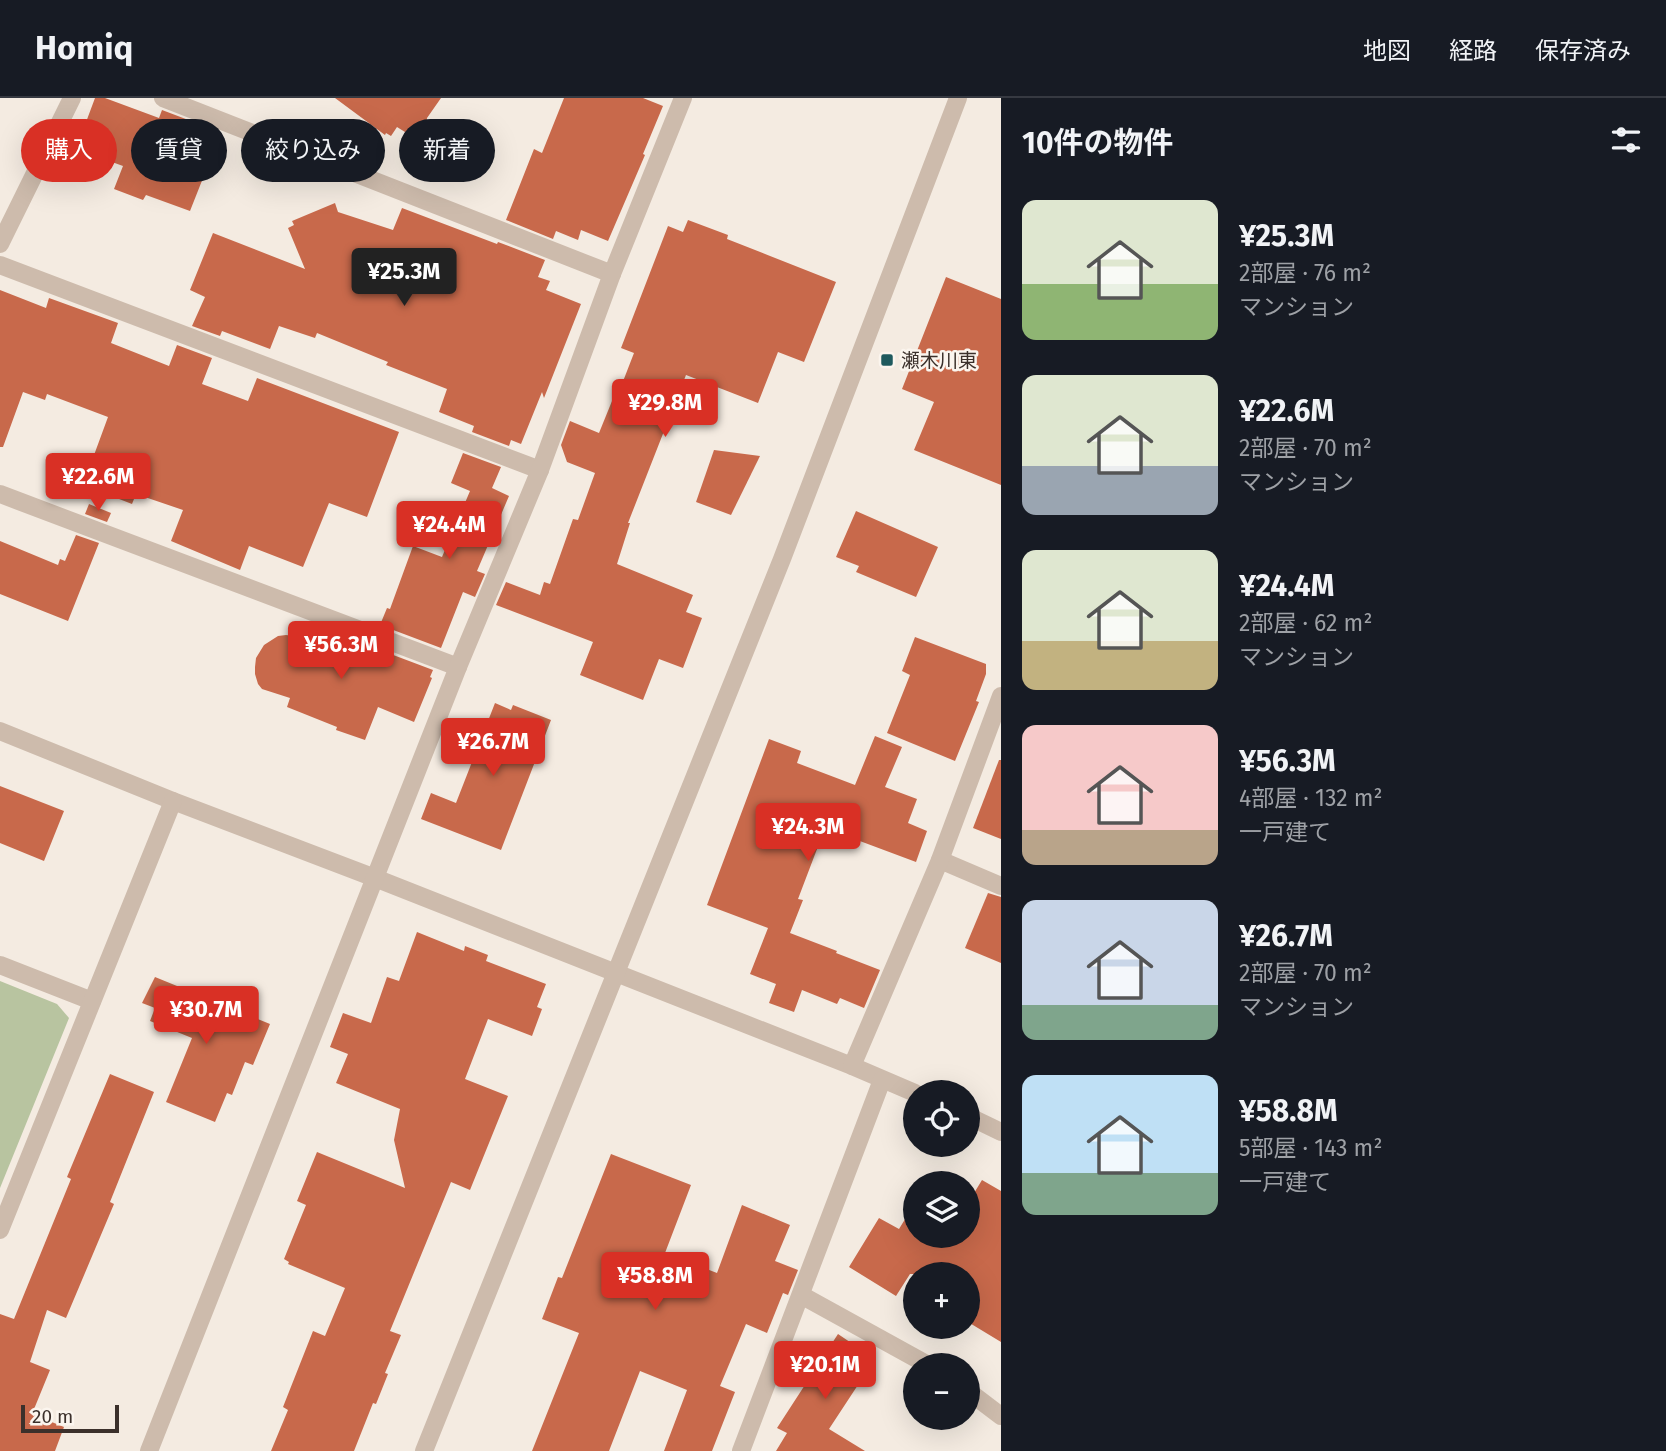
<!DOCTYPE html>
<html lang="ja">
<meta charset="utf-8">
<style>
body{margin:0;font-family:"Fira Sans","Noto Sans JP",sans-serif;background:#242831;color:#f1f3f6;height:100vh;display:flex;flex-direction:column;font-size:26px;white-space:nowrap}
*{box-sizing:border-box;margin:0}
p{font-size:23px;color:#9ea1a6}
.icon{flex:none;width:38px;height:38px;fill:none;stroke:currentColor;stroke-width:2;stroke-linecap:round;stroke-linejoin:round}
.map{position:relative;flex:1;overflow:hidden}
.panel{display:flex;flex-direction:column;background:#171b24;width:665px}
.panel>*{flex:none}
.banner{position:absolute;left:21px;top:21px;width:665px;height:63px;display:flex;gap:14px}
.fabs{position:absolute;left:903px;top:982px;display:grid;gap:14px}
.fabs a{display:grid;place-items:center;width:77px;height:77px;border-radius:50%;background:#171b24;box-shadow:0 7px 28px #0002;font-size:35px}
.scale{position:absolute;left:21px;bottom:18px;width:98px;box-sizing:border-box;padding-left:7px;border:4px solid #3b302b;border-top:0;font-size:19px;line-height:24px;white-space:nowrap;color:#3b302b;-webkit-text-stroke:5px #fbf5ee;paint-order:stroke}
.price{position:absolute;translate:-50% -60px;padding:0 16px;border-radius:7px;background:#d93025;color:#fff;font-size:23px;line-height:46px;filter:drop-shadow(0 2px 4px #0008)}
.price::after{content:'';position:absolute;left:50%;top:42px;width:21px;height:16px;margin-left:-10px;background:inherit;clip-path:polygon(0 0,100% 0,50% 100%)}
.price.selected{background:#222;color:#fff}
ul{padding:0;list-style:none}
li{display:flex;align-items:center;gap:21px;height:175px;padding:0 21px}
li span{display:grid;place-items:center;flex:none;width:196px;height:140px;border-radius:14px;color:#555}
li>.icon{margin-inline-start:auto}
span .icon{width:84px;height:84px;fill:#fffc;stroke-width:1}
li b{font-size:30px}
h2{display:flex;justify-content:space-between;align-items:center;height:84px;padding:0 21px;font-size:30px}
.chip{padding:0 24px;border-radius:32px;background:#171b24;box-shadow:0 7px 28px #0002;font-size:24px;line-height:63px}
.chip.selected{background:#d93025;color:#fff}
header{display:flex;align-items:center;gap:42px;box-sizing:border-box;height:98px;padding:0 35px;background:#171b24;border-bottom:2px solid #363941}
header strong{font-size:33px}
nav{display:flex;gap:38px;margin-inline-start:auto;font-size:24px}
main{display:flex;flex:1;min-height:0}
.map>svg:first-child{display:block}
</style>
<header>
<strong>Homiq</strong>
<nav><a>地図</a><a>経路</a><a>保存済み</a></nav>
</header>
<main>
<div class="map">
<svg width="1001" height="1353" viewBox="0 0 1001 1353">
<rect width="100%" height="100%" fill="#f4ebe1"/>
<polygon fill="#b8c4a0" points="0,883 57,906 69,920 0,1090"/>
<g fill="#c8694b">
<polygon points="95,0 105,0 159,20 162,12 199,26 197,28 220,37 190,113 146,97 143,102 114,91 123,68 76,51"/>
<polygon points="335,0 441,0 427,20 426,31 405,34 397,29 391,38 386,35 385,37"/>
<polygon points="564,0 643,0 663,8 643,56 645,57 608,143 581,132 578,142 556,133 553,141 506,122 534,51 542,55"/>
<polygon points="335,105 338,114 393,132 402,110 497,146 498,144 545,162 538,179 550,183 546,192 581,206 544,300 542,294 521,346 511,342 509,348 472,334 474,328 439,314 447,291 386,267 388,264 317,235 315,240 279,228 270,251 222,233 220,238 192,228 205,199 190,192 213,135 305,171 288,130 294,127 292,123"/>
<polygon points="688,122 728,137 727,141 836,184 804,264 778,254 758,305 686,277 628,425 630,425 617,466 693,497 686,514 702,520 683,570 659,561 643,602 580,577 593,544 496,507 506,484 540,497 544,484 550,486 573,421 578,422 595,375 567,364 561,347 570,323 599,335 612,303 615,304 634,255 621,250 668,128 683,134"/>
<polygon points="946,179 1001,201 1001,387 914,352 934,304 902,291"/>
<polygon points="0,192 46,210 49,200 118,225 111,245 169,268 177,247 212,260 202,286 248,303 257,280 399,334 367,419 329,405 303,469 249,448 240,472 171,443 183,412 136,396 132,406 83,387 108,319 47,296 45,302 23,294 3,349 0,349"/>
<polygon points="714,352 760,358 731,417 696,404"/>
<polygon points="463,355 501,369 492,390 509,398 477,473 485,476 475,499 463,494 441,550 380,527 387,510 390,511 413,448 442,459 470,393 451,385"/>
<polygon points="89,406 111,415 107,424 85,416"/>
<polygon points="856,413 938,449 916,499 856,474 859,468 836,459"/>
<polygon points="76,437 99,445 68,523 0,496 0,443 58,467 60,461 65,463"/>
<polygon points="318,532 371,553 372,549 433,572 430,579 432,580 414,624 378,609 365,642 336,632 337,629 287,609 290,600 262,591 258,586 255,576 255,569 256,560 264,547 278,538 286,537 314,541"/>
<polygon points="915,539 986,566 986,576 976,603 979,604 955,663 887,635 910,577 902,573"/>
<polygon points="495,605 511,612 513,607 551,622 501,752 421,721 431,695 456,705"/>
<polygon points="875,638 902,649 885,689 917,701 908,725 927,733 916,764 825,730 798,801 803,802 790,835 837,853 836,855 880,872 864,910 840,900 837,906 802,892 794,914 769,905 776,886 750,876 768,830 707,807 769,641 801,653 797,665 855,687"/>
<polygon points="999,662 1001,662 1001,741 973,730"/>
<polygon points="0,688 64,713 44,763 0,745"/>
<polygon points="988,795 1001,799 1001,865 965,850"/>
<polygon points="417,834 464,853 465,848 488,857 486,863 546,886 537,909 542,911 532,938 488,921 465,981 508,998 470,1092 451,1084 390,1233 401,1237 385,1275 388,1276 376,1306 373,1305 354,1353 271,1353 288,1312 283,1309 313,1233 325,1238 345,1190 288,1166 289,1164 284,1161 306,1107 297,1103 317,1054 405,1090 394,1042 400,1011 336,985 348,956 330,949 343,915 371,925 387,879 399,883"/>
<polygon points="155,879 270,926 253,967 245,964 232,997 227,995 215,1024 166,1004 192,940 150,923 155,910 142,905"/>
<polygon points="110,976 154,994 110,1104 114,1106 66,1220 47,1212 30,1264 50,1272 32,1316 64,1329 55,1353 0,1353 0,1216 14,1221 71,1081 67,1079"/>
<polygon points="611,1056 691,1087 665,1155 717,1175 742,1107 790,1127 775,1163 798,1172 788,1197 783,1195 767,1235 746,1226 720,1288 735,1294 712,1353 664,1353 687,1292 640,1273 609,1353 532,1353 579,1235 542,1221 558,1179 562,1180"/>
<polygon points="982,1082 1001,1093 1001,1244 968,1224 968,1176 910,1176 896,1198 849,1169 879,1120 899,1131 915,1105 915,1138 968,1138 968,1105"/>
<polygon points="838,1236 875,1261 829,1331 865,1353 776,1353 787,1335 777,1330"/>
</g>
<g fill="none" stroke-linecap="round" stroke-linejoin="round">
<g stroke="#cdbbac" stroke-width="18">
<polyline points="163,0 612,176"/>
<polyline points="0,146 72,0"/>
<polyline points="0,167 540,372"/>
<polyline points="0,396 458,569"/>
<polyline points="0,633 173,703 375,780 852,968 915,995"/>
<polyline points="940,762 1001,788"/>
<polyline points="0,867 92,903"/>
<polyline points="852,968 940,762 1001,598"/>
<polyline points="968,1018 1001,1034"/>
<polyline points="0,1132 173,703"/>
<polyline points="801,1197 928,1267"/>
<polyline points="968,1293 1001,1318"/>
<polyline points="149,1353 458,569 540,372 612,176 683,0"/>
<polyline points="424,1353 782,461 958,0"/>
<polyline points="741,1353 882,982"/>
</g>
</g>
<rect fill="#1f5a5e" stroke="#fbf5ee" stroke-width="2.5" x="880" y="255" width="14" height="14" rx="3.5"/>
<g text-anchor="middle" stroke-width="5" stroke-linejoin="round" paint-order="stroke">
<g font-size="19" fill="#3b302b" stroke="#fbf5ee" text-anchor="start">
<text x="901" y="269">瀬木川東</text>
</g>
</g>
</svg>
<div class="fabs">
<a><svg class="icon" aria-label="locate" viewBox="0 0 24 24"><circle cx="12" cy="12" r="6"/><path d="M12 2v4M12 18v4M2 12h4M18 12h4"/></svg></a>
<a><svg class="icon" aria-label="layers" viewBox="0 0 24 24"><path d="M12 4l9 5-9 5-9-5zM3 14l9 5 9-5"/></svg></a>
<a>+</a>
<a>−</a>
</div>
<div class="scale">20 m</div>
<b class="price selected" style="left:404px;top:210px">¥25.3M</b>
<b class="price" style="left:665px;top:341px">¥29.8M</b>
<b class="price" style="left:98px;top:415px">¥22.6M</b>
<b class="price" style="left:449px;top:463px">¥24.4M</b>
<b class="price" style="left:341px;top:583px">¥56.3M</b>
<b class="price" style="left:493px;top:680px">¥26.7M</b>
<b class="price" style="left:808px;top:765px">¥24.3M</b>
<b class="price" style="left:206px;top:948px">¥30.7M</b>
<b class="price" style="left:655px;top:1214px">¥58.8M</b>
<b class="price" style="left:825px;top:1303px">¥20.1M</b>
<div class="banner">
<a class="chip selected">購入</a>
<a class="chip">賃貸</a>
<a class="chip">絞り込み</a>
<a class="chip">新着</a>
</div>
</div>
<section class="panel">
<h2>10件の物件<svg class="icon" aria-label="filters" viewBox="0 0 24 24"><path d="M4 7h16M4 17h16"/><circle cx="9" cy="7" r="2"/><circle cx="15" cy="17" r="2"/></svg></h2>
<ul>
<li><span style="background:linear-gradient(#dfe7d0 60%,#8fb573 0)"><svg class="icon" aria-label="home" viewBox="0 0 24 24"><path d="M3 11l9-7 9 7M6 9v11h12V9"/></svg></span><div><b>¥25.3M</b><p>2部屋 · 76 m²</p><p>マンション</p></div></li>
<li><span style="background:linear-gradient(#dfe7d0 65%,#9aa5b1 0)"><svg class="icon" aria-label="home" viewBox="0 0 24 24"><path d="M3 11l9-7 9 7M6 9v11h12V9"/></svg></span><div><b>¥22.6M</b><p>2部屋 · 70 m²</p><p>マンション</p></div></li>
<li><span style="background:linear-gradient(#dfe7d0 65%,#c2b280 0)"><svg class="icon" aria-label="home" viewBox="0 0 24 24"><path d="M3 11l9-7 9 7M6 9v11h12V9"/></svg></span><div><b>¥24.4M</b><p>2部屋 · 62 m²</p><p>マンション</p></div></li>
<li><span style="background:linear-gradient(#f6c9c9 75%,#b9a48a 0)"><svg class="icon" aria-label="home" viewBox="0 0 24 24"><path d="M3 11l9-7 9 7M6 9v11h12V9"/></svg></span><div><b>¥56.3M</b><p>4部屋 · 132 m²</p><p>一戸建て</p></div></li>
<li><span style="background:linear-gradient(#c9d6e8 75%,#7fa58c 0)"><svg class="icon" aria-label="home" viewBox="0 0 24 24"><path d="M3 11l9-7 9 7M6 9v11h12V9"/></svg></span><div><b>¥26.7M</b><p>2部屋 · 70 m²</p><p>マンション</p></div></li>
<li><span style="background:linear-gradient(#bfe0f5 70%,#7fa58c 0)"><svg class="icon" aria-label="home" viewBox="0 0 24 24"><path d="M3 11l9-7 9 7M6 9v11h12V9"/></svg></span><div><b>¥58.8M</b><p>5部屋 · 143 m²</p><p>一戸建て</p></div></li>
</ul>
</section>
</main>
